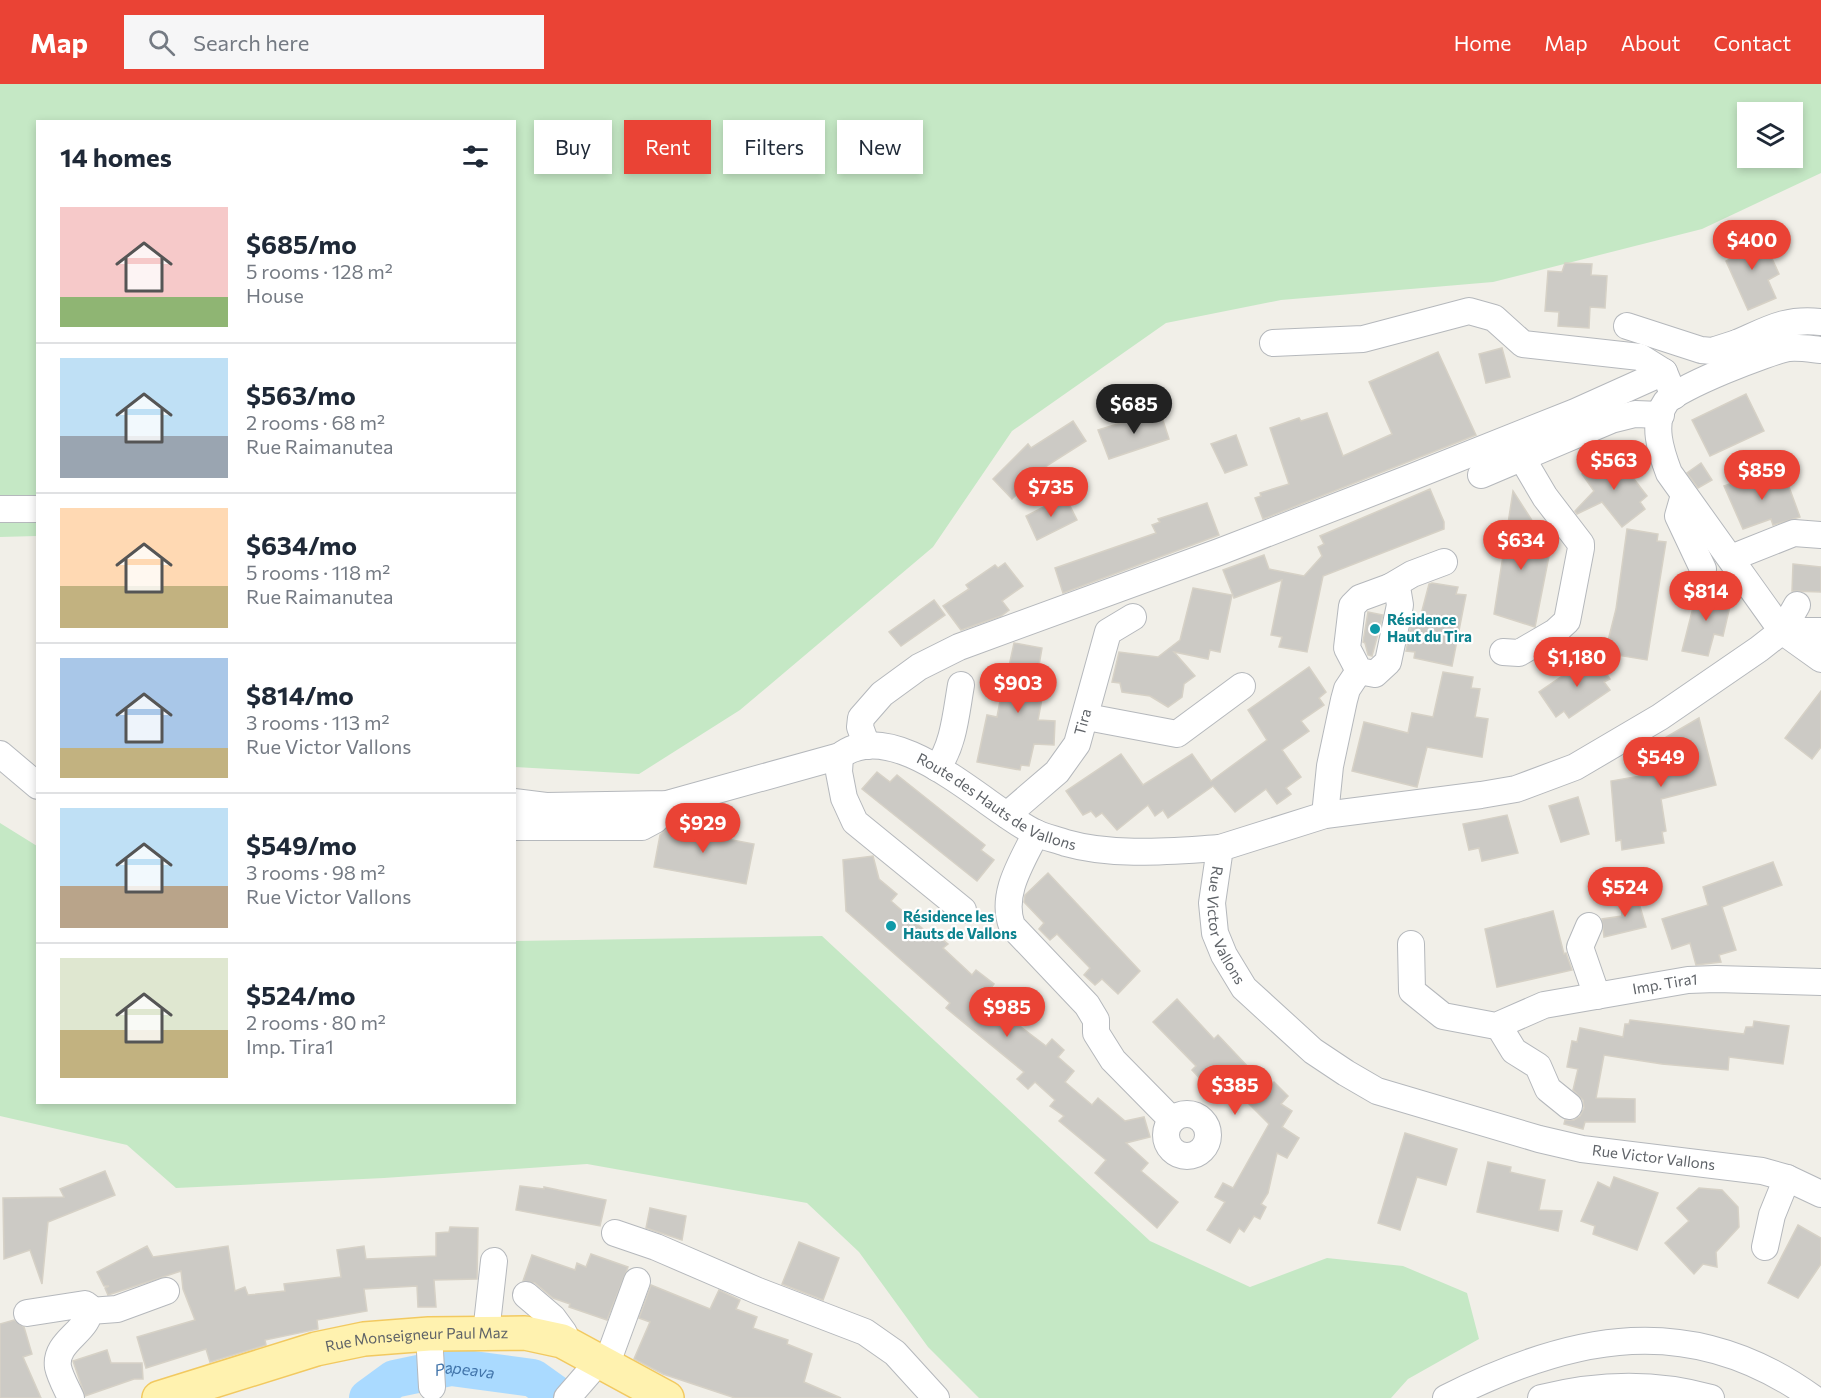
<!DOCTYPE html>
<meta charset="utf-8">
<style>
body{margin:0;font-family:Commissioner,sans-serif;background:#f6f6f7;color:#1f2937;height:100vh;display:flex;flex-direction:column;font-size:22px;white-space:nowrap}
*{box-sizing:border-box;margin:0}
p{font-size:20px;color:#747a83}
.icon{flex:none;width:33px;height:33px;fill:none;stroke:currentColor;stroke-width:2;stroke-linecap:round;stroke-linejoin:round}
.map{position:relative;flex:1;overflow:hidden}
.panel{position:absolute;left:36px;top:36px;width:480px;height:984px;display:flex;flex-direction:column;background:#fff;border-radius:0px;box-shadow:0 3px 9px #0003}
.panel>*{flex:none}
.banner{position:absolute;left:534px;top:36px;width:570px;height:54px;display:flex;gap:12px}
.fabs{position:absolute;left:1737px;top:18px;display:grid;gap:12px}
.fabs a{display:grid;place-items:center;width:66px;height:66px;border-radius:0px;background:#fff;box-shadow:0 3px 9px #0003;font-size:30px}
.price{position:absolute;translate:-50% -51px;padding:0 14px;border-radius:21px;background:#ea4335;color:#fff;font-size:20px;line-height:39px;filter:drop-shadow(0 2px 3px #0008)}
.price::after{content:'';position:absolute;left:50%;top:36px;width:18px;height:14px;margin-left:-9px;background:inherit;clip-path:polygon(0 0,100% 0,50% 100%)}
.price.active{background:#222;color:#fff}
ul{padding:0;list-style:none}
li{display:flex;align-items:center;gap:18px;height:150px;padding:0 24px}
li+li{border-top:2px solid #e0e1e3}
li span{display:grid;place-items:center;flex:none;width:168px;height:120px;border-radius:0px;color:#555}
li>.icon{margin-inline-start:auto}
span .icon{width:72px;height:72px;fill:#fffc;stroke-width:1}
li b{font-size:26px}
h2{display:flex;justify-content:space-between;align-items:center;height:72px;padding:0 24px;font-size:26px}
.chip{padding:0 21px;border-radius:0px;background:#fff;box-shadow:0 3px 9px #0003;font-size:21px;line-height:54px}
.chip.active{background:#ea4335;color:#fff}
header{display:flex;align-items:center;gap:36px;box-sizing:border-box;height:84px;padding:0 30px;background:#ea4335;color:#fff}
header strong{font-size:28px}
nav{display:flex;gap:33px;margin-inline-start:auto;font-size:21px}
.search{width:420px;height:54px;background:#f6f6f7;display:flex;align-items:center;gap:15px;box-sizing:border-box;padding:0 21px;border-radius:0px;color:#747a83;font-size:22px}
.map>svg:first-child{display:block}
</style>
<header>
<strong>Map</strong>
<div class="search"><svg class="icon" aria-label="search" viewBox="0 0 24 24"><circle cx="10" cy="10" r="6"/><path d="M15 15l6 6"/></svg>Search here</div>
<nav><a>Home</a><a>Map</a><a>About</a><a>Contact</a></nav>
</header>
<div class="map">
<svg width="1821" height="1314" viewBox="0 0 1821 1314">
<rect width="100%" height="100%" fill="#f1efe8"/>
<g fill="#c5e8c5" fill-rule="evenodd">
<path d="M0 0H1821V89L1702 145 1493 198 1281 216 1166 239 1012 347 933 463 740 626 639 690 515 683 514 38H38L37 452 0 453ZM1748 28H1792V74H1748Z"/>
<polygon points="0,739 37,762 38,1018 514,1018 515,857 822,852 1150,1157 1250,1203 1327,1174 1403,1182 1467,1209 1479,1255 1408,1295 1391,1314 979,1314 928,1263 859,1168 807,1119 587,1080 384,1094 176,1104 127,1061 0,1032"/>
</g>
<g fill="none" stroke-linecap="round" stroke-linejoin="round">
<path stroke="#aadaff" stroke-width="38" id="s1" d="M368 1314 394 1295 451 1283 533 1294 561 1314"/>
</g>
<g fill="#cccac5" stroke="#d6d1c6" stroke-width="1.5">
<polygon points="1749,152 1754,164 1765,159 1779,190 1768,196 1776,214 1748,226 1726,177 1730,175 1724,163"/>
<polygon points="1565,179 1592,180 1591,191 1607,192 1605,224 1590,223 1589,244 1558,242 1559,228 1545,227 1548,187 1562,188"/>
<polygon points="1502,264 1510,293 1486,299 1479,270"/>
<polygon points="1438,268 1476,351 1263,435 1255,414 1261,412 1260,409 1289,400 1270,344 1299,334 1301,337 1327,329 1343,372 1392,350 1369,298"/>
<polygon points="1746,310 1764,347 1710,372 1692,336"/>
<polygon points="1160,327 1169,355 1109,375 1098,346"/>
<polygon points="1073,337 1086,357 1048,381 1012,415 993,395 1028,360 1031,364"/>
<polygon points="1236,351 1247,381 1225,389 1211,360"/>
<polygon points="1606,372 1610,378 1617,373 1647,412 1640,418 1645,425 1622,443 1602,418 1577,430 1575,427 1594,407 1582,390"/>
<polygon points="1701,379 1712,396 1698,404 1687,389"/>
<polygon points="1758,390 1762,401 1785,392 1800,433 1773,441 1771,435 1743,445 1724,402"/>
<polygon points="1430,405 1444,438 1444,445 1323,492 1307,568 1279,563 1282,553 1271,551 1282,496 1234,514 1223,486 1264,471 1269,485 1304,492 1322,472 1318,463 1324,460 1320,452"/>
<polygon points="1513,407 1535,441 1513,458 1551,462 1535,543 1494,530"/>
<polygon points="1065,412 1077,436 1037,456 1026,432"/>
<polygon points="1207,419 1219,451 1063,509 1055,484 1156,449 1152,441 1160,438 1158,435"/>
<polygon points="1627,445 1658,450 1657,457 1666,458 1647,576 1605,569 1616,525"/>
<polygon points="1005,479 1023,502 1002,517 1009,526 1001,532 961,546 943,522 969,505 966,501 995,481 998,484"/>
<polygon points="1793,480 1821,483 1821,508 1792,507"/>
<polygon points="1432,499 1458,503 1456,510 1466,511 1452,582 1414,574 1415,568 1406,567 1412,536 1419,538 1429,500"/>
<polygon points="1193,504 1232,511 1220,568 1210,566 1208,575 1174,568 1195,592 1184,600 1182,613 1168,623 1150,612 1122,608 1120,599 1112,598 1119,568 1158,573 1180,556"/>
<polygon points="1698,504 1722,510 1720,519 1730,522 1723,552 1714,550 1708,572 1682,567"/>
<polygon points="934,516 945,531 901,562 889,548"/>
<polygon points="1368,528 1383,531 1372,572 1368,571 1365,559 1363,558"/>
<polygon points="1014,559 1042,564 1038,587 1047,588 1038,636 1055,637 1054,661 1034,660 1029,682 1021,681 1020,686 977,678 987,631 997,633 1004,596 1006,596"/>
<polygon points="1593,571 1610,595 1604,598 1610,606 1569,634 1564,627 1556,633 1539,608"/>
<polygon points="1309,583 1326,608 1319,614 1324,621 1301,637 1309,647 1282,666 1301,693 1286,704 1291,710 1277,720 1266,705 1235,728 1213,702 1168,734 1163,726 1155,732 1148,721 1117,746 1102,729 1096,733 1091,727 1083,731 1066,707 1121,670 1143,701 1192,670 1211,697 1267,656 1248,626"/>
<polygon points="1443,588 1473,593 1471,604 1480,605 1475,633 1488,635 1482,673 1427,663 1417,703 1352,687 1364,638 1408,649 1412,629 1433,633"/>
<polygon points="1821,607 1821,663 1812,675 1785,654"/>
<polygon points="1699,634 1716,701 1661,715 1666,747 1662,748 1664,759 1622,766 1621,756 1616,757 1611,697 1669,687 1661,656"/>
<polygon points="877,688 890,698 897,691 985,761 981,766 994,776 977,797 862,705"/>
<polygon points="1578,713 1589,750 1561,758 1549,722"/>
<polygon points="1507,731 1518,769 1482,777 1479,764 1469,766 1463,740"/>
<polygon points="672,739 697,739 695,749 754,760 746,800 654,783 660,751"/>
<polygon points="873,772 879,795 897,810 891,817 930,851 933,848 948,860 943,864 972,891 976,886 994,900 991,904 1024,932 1017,940 1046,962 1052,955 1064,966 1058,973 1074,987 1065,998 1092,1021 1098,1014 1125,1037 1144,1033 1150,1053 1126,1059 1148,1079 1141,1087 1178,1118 1157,1144 1095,1089 1106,1076 1059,1037 1064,1032 1050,1022 1055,1016 1035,998 1028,1005 1017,995 1024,988 946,924 950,919 846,827 843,776"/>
<polygon points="1773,778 1782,801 1722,823 1736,866 1719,871 1721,878 1696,881 1690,859 1672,865 1662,835 1708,821 1703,803"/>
<polygon points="1048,789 1140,887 1118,910 1102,895 1095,901 1084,891 1090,884 1057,850 1050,856 1039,845 1044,839 1024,818 1025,811"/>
<polygon points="1636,809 1646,843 1604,853 1602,835 1622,832 1621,813"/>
<polygon points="1553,827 1564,870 1566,869 1572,886 1497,903 1485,845"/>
<polygon points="1177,915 1214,955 1218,951 1268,1004 1274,998 1288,1012 1281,1020 1292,1027 1282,1043 1299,1054 1287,1074 1277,1069 1268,1109 1261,1120 1266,1123 1260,1135 1254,1132 1244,1148 1239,1144 1230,1159 1207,1146 1225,1118 1215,1113 1223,1099 1233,1104 1269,1040 1239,1010 1234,1014 1211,991 1203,998 1192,986 1196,982 1153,938"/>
<polygon points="1630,936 1744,950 1746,943 1753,943 1754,937 1789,942 1783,980 1729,973 1728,986 1662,980 1604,971 1596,1014 1635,1015 1635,1038 1585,1038 1583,1045 1564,1040 1565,1036 1574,1036 1580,1032 1584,1024 1583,1016 1573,1006 1578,985 1567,983 1572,957 1577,958 1580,944 1623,953 1625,940 1629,940"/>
<polygon points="1405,1049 1457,1065 1446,1101 1417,1093 1400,1146 1378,1139"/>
<polygon points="1488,1078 1511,1083 1510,1088 1545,1096 1539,1126 1562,1127 1558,1147 1477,1128"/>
<polygon points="105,1087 115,1111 48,1138 42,1200 30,1166 4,1175 3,1114 64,1113 60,1105"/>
<polygon points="1614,1093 1658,1109 1637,1166 1593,1150 1595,1142 1581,1137 1598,1098 1610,1104"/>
<polygon points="520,1102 544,1105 544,1103 606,1116 600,1142 516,1126"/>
<polygon points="1699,1104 1722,1106 1738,1123 1739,1143 1716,1168 1717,1183 1703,1180 1694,1190 1665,1159 1689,1137 1677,1124"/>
<polygon points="650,1124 686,1132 682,1156 646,1144"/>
<polygon points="1798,1141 1821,1154 1821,1180 1798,1214 1768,1199"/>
<polygon points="450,1143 478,1144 477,1195 434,1196 436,1223 418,1223 417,1202 364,1205 367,1227 317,1236 318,1245 265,1256 266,1261 210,1278 206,1265 146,1284 137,1253 195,1236 183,1205 181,1187 108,1211 105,1204 109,1202 104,1202 97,1188 147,1162 153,1173 228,1162 235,1207 245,1203 248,1211 285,1207 284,1200 341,1193 337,1166 364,1162 366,1175 436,1172 436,1149 449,1148"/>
<polygon points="799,1158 839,1174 823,1216 782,1200"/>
<polygon points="591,1170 628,1183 607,1236 569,1223 570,1220 553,1214 535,1199 523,1197 532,1171 575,1186 577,1179 586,1183"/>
<polygon points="651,1201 710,1225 719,1206 740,1216 736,1225 757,1233 753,1244 788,1256 787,1260 812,1270 804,1298 841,1314 735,1314 663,1290 634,1275 650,1238 639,1234"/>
<polygon points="14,1236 24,1243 32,1270 23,1273 41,1314 0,1314 0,1240"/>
<polygon points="107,1266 111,1279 142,1279 143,1295 134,1295 85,1312 73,1277"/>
</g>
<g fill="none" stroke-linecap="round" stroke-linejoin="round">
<g stroke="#b5b8bc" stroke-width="28">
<g id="minor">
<polyline points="1627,242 1701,266 1712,267 1737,259"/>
<polyline points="1273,259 1363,255 1469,227 1494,234 1523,260 1640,273 1664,288"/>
<path d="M1821 266C1811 265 1799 263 1789 264 1770 267 1676 304 1666 318 1651 339 1661 368 1669 389L1782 547 1821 575"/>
<path d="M1743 275 1737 259C1769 245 1786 234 1821 238"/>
<polyline points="1481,391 1611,336 1635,330 1661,331"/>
<polyline points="1684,411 1678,432 1703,485"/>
<polyline points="0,425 38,425"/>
<polyline points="1731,474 1794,449 1821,451"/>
<polygon points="1390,503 1398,509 1400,521 1388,578 1375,590 1359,587 1347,564 1352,522 1360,514"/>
<polyline points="1390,503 1412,490 1444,478"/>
<path id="s2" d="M1797 521 1782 547 1759 565 1660 633 1575 683 1516 705 1481 711 1325 731 1220 764 1212 819 1215 849 1224 871 1244 904 1313 967 1346 989 1377 1007 1539 1055 1582 1065 1762 1087 1787 1094 1821 1110"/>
<polyline points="1782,547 1821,547"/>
<polyline points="1503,568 1519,569 1555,548 1567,537 1581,464 1581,460 1545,413 1522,374"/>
<polyline points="1087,633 1177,650 1242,602"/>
<polyline points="867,662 860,643 861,634 882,610 919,583 959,563 1219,468 1412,393 1575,328 1664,288 1674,312"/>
<polyline points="0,670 38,702"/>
<polyline points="840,672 839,688 844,714 855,738 963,826"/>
<path d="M937 684C954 661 956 629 961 601"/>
<path id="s3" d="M514 718 546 722 667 720 840 672C894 630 985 723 1032 747 1042 753 1055 755 1066 759 1115 773 1171 767 1220 764"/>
<path id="s4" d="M1007 731 1057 688 1077 660 1108 548 1133 533"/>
<polyline points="1325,731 1330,682 1344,616 1347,605 1359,587"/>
<polyline points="514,743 642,743 655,736 667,720"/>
<path d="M1036 749C1022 778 1000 810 1012 842L1087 921 1096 936V949L1113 976 1172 1036"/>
<polyline points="1589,842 1580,863 1597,912"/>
<path id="s5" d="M1411 860 1412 907 1443 932 1496 942 1544 921 1688 896 1716 895 1821 898"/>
<polyline points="1505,939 1503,949 1514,967 1538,982 1548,1005 1569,1022"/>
<circle cx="1187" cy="1051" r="21"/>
<polyline points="615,1149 656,1163 758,1207 865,1248 895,1269 936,1314"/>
<polyline points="1765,1163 1772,1131 1787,1094"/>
<polyline points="526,1211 553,1234 564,1249 562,1257"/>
<polyline points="90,1227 117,1225 166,1207"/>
<path d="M27 1229 85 1220 89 1223C92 1247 54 1256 58 1283 60 1293 67 1305 71 1314"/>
<polyline points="486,1249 494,1177"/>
<polyline points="429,1250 432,1303"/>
<polyline points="607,1279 637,1197"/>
<polyline points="567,1314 600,1276"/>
<path d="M1446 1314C1573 1250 1691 1226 1813 1314"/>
<path d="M1541 1314C1597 1300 1655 1298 1711 1314"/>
</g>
</g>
<g stroke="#f2c960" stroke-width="36">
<g id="major">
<path id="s6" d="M159 1314 316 1265 364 1255 429 1250 525 1249 562 1257 667 1314"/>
</g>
</g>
<use href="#minor" stroke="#fff" stroke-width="26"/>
<use href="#major" stroke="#fff2af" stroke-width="33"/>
</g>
<g fill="#0f9aa8" stroke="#fff" stroke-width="2">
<circle cx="1375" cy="545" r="6"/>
<circle cx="891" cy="842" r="6"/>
</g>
<g text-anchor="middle" stroke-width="4.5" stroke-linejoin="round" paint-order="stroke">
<g font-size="15" font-weight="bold" fill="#0d838f" stroke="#fff" text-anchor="start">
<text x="1387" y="541">Résidence<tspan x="1387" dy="17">Haut du Tira</tspan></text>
<text x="903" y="838">Résidence les<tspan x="903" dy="17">Hauts de Vallons</tspan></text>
</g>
<g font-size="15" fill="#5f6368" stroke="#fff">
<text dy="5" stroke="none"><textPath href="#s4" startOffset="123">Tira</textPath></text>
<text dy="5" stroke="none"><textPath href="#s3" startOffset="506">Route des Hauts de Vallons</textPath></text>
<text dy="5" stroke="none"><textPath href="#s2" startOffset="724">Rue Victor Vallons</textPath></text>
<text dy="5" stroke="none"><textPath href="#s5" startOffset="316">Imp. Tira1</textPath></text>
<text dy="5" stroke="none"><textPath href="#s2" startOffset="1246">Rue Victor Vallons</textPath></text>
<text dy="5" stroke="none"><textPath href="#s6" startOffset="266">Rue Monseigneur Paul Maz</textPath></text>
</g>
<g font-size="16" font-style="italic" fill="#4174aa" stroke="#fff">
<text dy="6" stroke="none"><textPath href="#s1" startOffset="104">Papeava</textPath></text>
</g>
</g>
</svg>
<div class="fabs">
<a><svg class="icon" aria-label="layers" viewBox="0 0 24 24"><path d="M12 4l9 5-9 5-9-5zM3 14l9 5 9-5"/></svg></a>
</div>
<b class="price" style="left:1752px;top:187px">$400</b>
<b class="price active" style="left:1134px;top:351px">$685</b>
<b class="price" style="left:1614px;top:407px">$563</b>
<b class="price" style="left:1762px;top:417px">$859</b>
<b class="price" style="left:1051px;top:434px">$735</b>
<b class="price" style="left:1521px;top:487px">$634</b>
<b class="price" style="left:1706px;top:538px">$814</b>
<b class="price" style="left:1577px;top:604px">$1,180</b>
<b class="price" style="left:1018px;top:630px">$903</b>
<b class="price" style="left:1661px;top:704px">$549</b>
<b class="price" style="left:703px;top:770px">$929</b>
<b class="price" style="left:1625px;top:834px">$524</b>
<b class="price" style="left:1007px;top:954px">$985</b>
<b class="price" style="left:1235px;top:1032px">$385</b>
<div class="banner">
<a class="chip">Buy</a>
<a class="chip active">Rent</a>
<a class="chip">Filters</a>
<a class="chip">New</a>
</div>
<section class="panel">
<h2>14 homes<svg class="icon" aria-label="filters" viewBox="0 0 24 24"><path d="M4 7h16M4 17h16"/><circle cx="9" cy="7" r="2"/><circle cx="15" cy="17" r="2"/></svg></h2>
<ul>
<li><span style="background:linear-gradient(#f6c9c9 75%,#8fb573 0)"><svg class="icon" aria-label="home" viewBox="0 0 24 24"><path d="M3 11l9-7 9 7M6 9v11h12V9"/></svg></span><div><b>$685/mo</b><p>5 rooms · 128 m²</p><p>House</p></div></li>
<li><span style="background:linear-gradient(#bfe0f5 65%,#9aa5b1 0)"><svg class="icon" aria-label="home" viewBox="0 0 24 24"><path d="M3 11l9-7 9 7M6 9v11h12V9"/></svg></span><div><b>$563/mo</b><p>2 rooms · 68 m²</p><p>Rue Raimanutea</p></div></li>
<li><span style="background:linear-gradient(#ffd9b3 65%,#c2b280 0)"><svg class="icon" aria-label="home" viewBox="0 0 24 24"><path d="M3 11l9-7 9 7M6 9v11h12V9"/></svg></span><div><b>$634/mo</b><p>5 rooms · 118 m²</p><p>Rue Raimanutea</p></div></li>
<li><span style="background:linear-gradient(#a9c7e8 75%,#c2b280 0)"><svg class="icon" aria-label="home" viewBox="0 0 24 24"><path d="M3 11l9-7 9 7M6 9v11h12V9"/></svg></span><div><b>$814/mo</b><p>3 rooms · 113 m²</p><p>Rue Victor Vallons</p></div></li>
<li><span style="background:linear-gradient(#bfe0f5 65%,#b9a48a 0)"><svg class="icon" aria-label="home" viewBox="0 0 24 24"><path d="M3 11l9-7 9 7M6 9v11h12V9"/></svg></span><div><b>$549/mo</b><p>3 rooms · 98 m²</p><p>Rue Victor Vallons</p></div></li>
<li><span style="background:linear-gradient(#dfe7d0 60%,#c2b280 0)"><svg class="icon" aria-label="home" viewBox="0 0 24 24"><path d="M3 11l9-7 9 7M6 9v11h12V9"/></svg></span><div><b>$524/mo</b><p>2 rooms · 80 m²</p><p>Imp. Tira1</p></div></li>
</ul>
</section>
</div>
